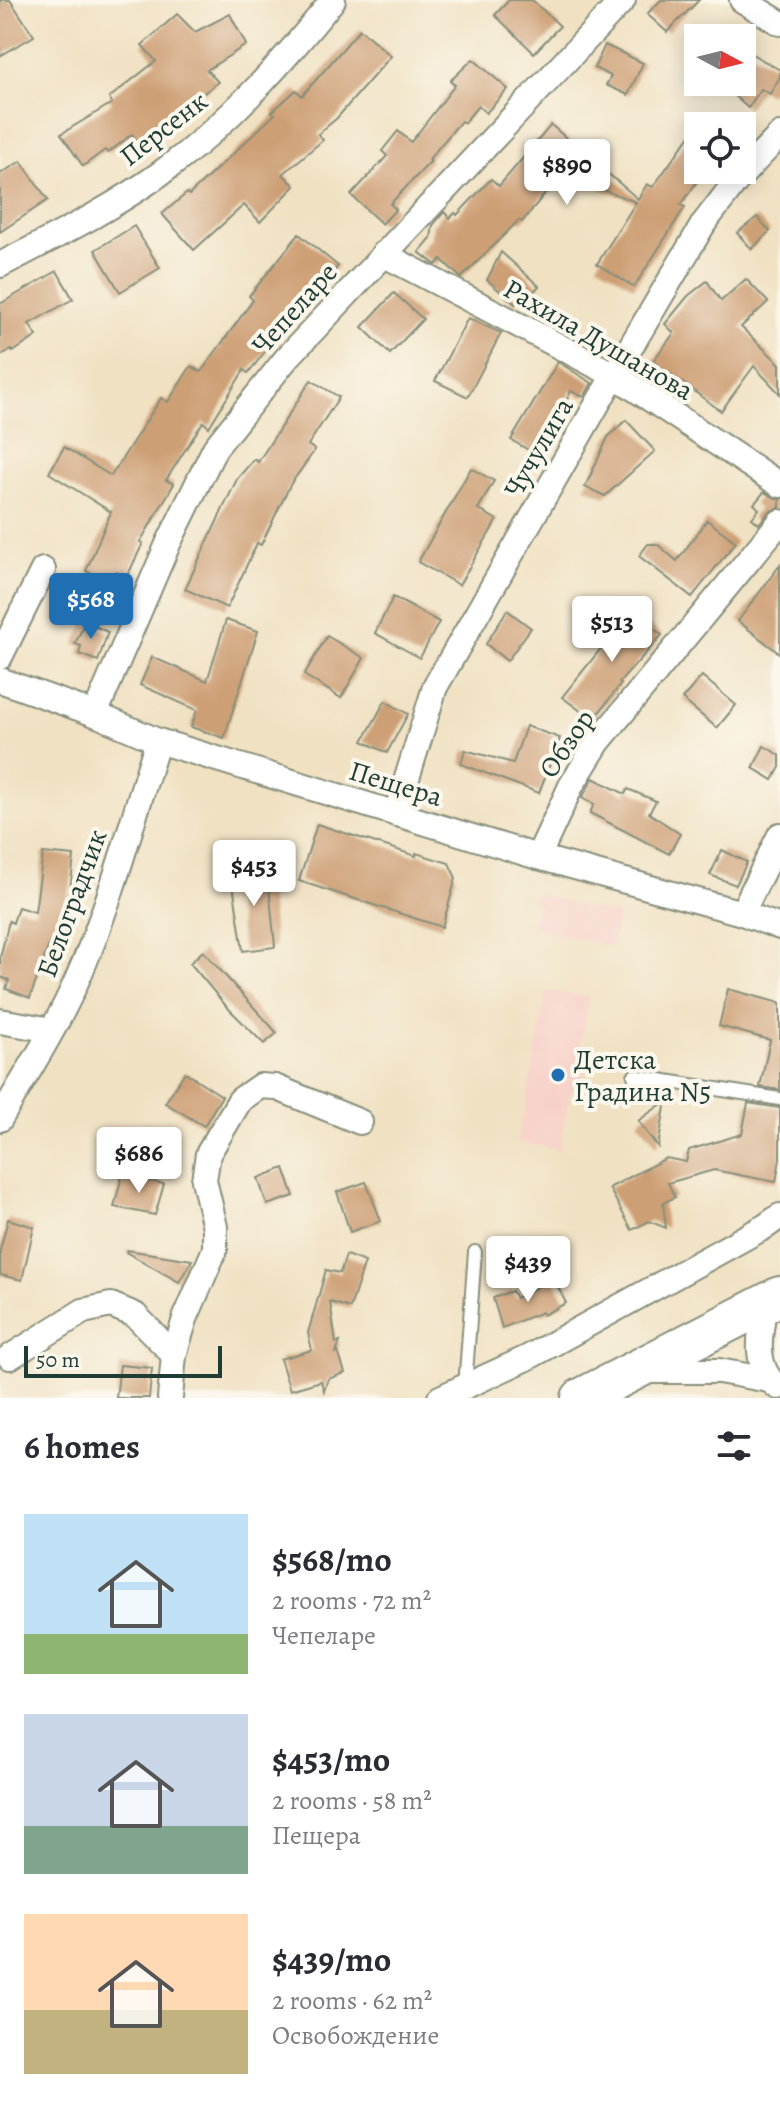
<!DOCTYPE html>
<meta charset="utf-8">
<style>
body{margin:0;font-family:Alegreya,serif;background:#f2f2f3;color:#2b2b33;height:100vh;display:flex;flex-direction:column;font-size:30px;white-space:nowrap}
*{box-sizing:border-box;margin:0}
p{font-size:26px;color:#7c7c81}
.icon{flex:none;width:44px;height:44px;fill:none;stroke:currentColor;stroke-width:2;stroke-linecap:round;stroke-linejoin:round}
.map{position:relative;height:1398px;overflow:hidden}
.sheet{display:flex;flex-direction:column;background:#fff;flex:1}
.sheet>*{flex:none}
.needle{width:52px;rotate:97deg}
.controls{position:absolute;left:684px;top:24px;display:grid;gap:16px}
.controls a{display:grid;place-items:center;width:72px;height:72px;border-radius:0px;background:#fff;box-shadow:0 4px 20px #0003;font-size:40px}
.scale{position:absolute;left:24px;bottom:20px;width:198px;box-sizing:border-box;padding-left:8px;border:4px solid #1f3d34;border-top:0;font-size:22px;line-height:28px;white-space:nowrap;color:#1f3d34;-webkit-text-stroke:6px #fbf7ec;paint-order:stroke}
.price{position:absolute;translate:-50% -68px;padding:0 18px;border-radius:8px;background:#fff;color:#222;font-size:26px;line-height:52px;filter:drop-shadow(0 2px 4px #0008)}
.price::after{content:'';position:absolute;left:50%;top:48px;width:24px;height:18px;margin-left:-12px;background:inherit;clip-path:polygon(0 0,100% 0,50% 100%)}
.price.active{background:#1f6fb2;color:#fff}
ul{padding:0;list-style:none}
li{display:flex;align-items:center;gap:24px;height:200px;padding:0 24px}
li span{display:grid;place-items:center;flex:none;width:224px;height:160px;border-radius:0px;color:#555}
li>.icon{margin-inline-start:auto}
span .icon{width:96px;height:96px;fill:#fffc;stroke-width:1}
li b{font-size:34px}
h2{display:flex;justify-content:space-between;align-items:center;height:96px;padding:0 24px;font-size:34px}
.map>svg:first-child{display:block}
</style>
<div class="map">
<svg width="780" height="1398" viewBox="0 0 780 1398">
<rect width="100%" height="100%" fill="#fbf7ec"/>
<filter id="ink" filterUnits="userSpaceOnUse"><feTurbulence type="fractalNoise" baseFrequency=".0125" numOctaves="2"/><feDisplacementMap in="SourceGraphic" scale="16" xChannelSelector="R" yChannelSelector="G"/><feConvolveMatrix kernelMatrix="1 2 1 2 8 2 1 2 1" color-interpolation-filters="sRGB"/></filter>
<filter id="wash" filterUnits="userSpaceOnUse"><feTurbulence type="fractalNoise" baseFrequency=".006" numOctaves="4" result="noise"/><feDisplacementMap in="SourceGraphic" scale="32" xChannelSelector="R" yChannelSelector="G"/><feGaussianBlur stdDeviation="1.8" result="paint"/><feColorMatrix in="noise" values="0 0 0 0 0 0 0 0 0 0 0 0 0 0 0 0 0 1.4 0 .05"/><feComposite in="paint" operator="in"/></filter>
<g filter="url(#wash)">
<rect width="100%" height="100%" fill="#f0e1c2"/>
<g fill="#f7d1c9">
<polygon points="535,894 619,915 612,947 531,927 537,904 533,903"/>
<polygon points="547,991 589,997 577,1059 586,1061 581,1091 571,1090 559,1150 517,1142 521,1117 524,1117"/>
</g>
<g id="blocks">
<g fill="#cd9f74">
<polygon points="0,0 10,0 34,36 0,56"/>
<polygon points="509,0 532,0 560,26 534,53 495,15"/>
<polygon points="661,0 699,0 667,32 647,14"/>
<polygon points="177,14 195,32 230,14 246,45 207,70 218,82 159,128 162,133 141,147 132,134 108,153 105,150 83,166 61,134 112,103 109,98 156,61 142,45"/>
<polygon points="360,29 391,56 337,118 318,134 323,140 283,174 295,186 260,222 244,205 194,250 162,214 187,193 189,195 275,114 272,112 296,90 302,96"/>
<polygon points="605,45 643,63 628,95 606,85 611,76 594,68"/>
<polygon points="752,54 780,70 780,77 770,94 761,89 748,108 730,92 736,82 742,82 742,71"/>
<polygon points="473,59 508,89 486,113 478,106 464,123 461,121 429,159 431,161 390,204 396,209 382,224 351,195 387,156 382,151 398,131 411,142 455,85 450,81"/>
<polygon points="698,124 698,180 681,205 685,207 634,287 597,264 636,202 561,174 522,222 519,220 461,278 441,259 436,265 419,252 431,238 433,225 444,212 450,218 455,213 457,215 491,179 499,186 551,125 638,199 647,184 653,187"/>
<polygon points="21,161 48,200 0,232 0,174"/>
<polygon points="757,217 770,231 752,249 737,233"/>
<polygon points="134,226 160,268 120,292 95,250"/>
<polygon points="299,234 338,266 308,298 248,373 244,370 209,427 203,422 166,480 174,484 140,542 143,543 127,577 116,572 112,582 86,571 111,512 49,473 64,447 111,476 161,398 168,402 191,366 201,372 253,300 249,296"/>
<polygon points="501,252 539,286 525,301 519,297 515,304 487,280"/>
<polygon points="57,271 73,299 29,324 37,336 13,352 11,350 0,356 0,304"/>
<polygon points="746,279 768,302 741,327 780,364 780,394 754,366 721,411 653,361 674,333 665,324 688,296 707,281 721,301"/>
<polygon points="394,293 423,319 390,354 362,327"/>
<polygon points="468,318 501,333 468,397 435,381"/>
<polygon points="558,362 592,383 584,397 571,391 539,456 511,440"/>
<polygon points="311,380 339,397 308,445 315,450 290,485 261,545 257,543 227,608 185,589 237,479 254,459 258,462"/>
<polygon points="626,420 655,451 605,496 585,487 608,437"/>
<polygon points="471,468 494,481 478,509 497,520 459,585 418,562"/>
<polygon points="764,492 780,500 780,507 769,512 759,524 752,518 759,509 754,504"/>
<polygon points="707,520 736,542 692,597 639,556 648,544 657,544 677,561"/>
<polygon points="780,565 780,654 738,621"/>
<polygon points="393,597 439,622 420,658 375,633"/>
<polygon points="628,608 662,635 619,683 621,684 593,720 562,697 611,636 608,633"/>
<polygon points="507,610 531,628 507,661 486,644"/>
<polygon points="226,620 258,631 224,738 191,727 197,710 140,685 152,657 207,681"/>
<polygon points="85,622 108,632 98,661 79,654 81,646 75,644"/>
<polygon points="327,636 364,658 341,698 304,675"/>
<polygon points="702,676 736,705 717,728 682,699"/>
<polygon points="385,701 408,714 387,753 363,741"/>
<polygon points="526,726 560,738 539,793 461,764 465,750 513,763"/>
<polygon points="764,746 780,755 780,767 773,780 753,768"/>
<polygon points="593,778 625,794 628,789 656,801 649,813 680,834 669,854 590,813 594,804 582,798"/>
<polygon points="317,824 416,856 416,853 449,863 456,878 442,927 299,881"/>
<polygon points="722,850 747,862 736,885 710,875"/>
<polygon points="43,853 74,856 71,883 54,943 50,942 30,998 6,989 9,980 0,977 0,958 9,921 13,923 18,907 35,912"/>
<polygon points="267,866 275,947 243,951 231,871"/>
<polygon points="203,951 277,1033 264,1044 226,1006 190,963"/>
<polygon points="728,989 780,1003 780,1090 760,1087 770,1040 719,1026"/>
<polygon points="185,1072 222,1096 204,1126 165,1103"/>
<polygon points="666,1101 658,1147 638,1121"/>
<polygon points="748,1103 780,1108 780,1159 776,1182 714,1170 668,1183 675,1197 663,1203 666,1228 649,1221 632,1230 609,1188 666,1158 686,1162 689,1150 742,1134"/>
<polygon points="284,1168 294,1196 267,1205 258,1178"/>
<polygon points="122,1176 164,1184 155,1215 114,1207"/>
<polygon points="366,1182 381,1221 350,1232 337,1192"/>
<polygon points="8,1219 34,1227 22,1280 0,1275 0,1250"/>
<polygon points="127,1250 192,1260 179,1282 126,1252"/>
<polygon points="346,1255 365,1262 350,1308 330,1302 336,1343 340,1342 336,1353 338,1352 345,1373 328,1379 324,1391 321,1381 290,1390 280,1359 312,1350 308,1333 326,1270 340,1273"/>
<polygon points="554,1279 566,1303 543,1315 542,1312 502,1328 493,1298 512,1291 516,1298"/>
<polygon points="120,1365 152,1368 149,1398 116,1398"/>
</g>
</g>
</g>
<g filter="url(#ink)">
<use href="#blocks" fill-opacity="0" stroke="#888f7b" stroke-width="2"/>
<g fill="none" stroke-linecap="round" stroke-linejoin="round">
<g stroke="#888f7b" stroke-width="16">
<g id="service">
<polyline points="634,1076 780,1099"/>
<polyline points="465,1387 475,1252"/>
</g>
</g>
<g stroke="#888f7b" stroke-width="28">
<g id="minor">
<polyline points="742,0 780,23"/>
<polyline points="383,254 614,375 780,485"/>
<path d="M0 265C56 236 114 208 165 170 229 123 283 62 333 0"/>
<polyline points="0,657 43,570"/>
<polyline points="0,680 95,714 158,741 538,857 742,913 780,927"/>
<polyline points="95,714 168,544 215,448 286,359 623,0"/>
<polyline points="396,814 435,687 614,375 704,223 737,180 780,135"/>
<polyline points="538,857 571,786 598,742 780,522"/>
<polyline points="742,913 780,835"/>
<polyline points="0,1021 52,1030"/>
<path d="M0 1119C27 1073 56 1028 77 980 111 903 132 820 158 741"/>
<path d="M765 1304C760 1331 752 1368 778 1387"/>
<polyline points="10,1357 83,1311 111,1305 135,1315 174,1355"/>
<polyline points="645,1371 719,1371 769,1380"/>
<polyline points="170,1398 174,1355 185,1319 215,1249 215,1227 204,1180 208,1154 240,1100 260,1086 275,1087 360,1122"/>
<polyline points="440,1398 527,1358 766,1226 780,1216"/>
</g>
</g>
<g stroke="#888f7b" stroke-width="42">
<polyline id="primary" points="581,1398 780,1296"/>
</g>
<use href="#service" stroke="#fff" stroke-width="12"/>
<use href="#minor" stroke="#fff" stroke-width="24"/>
<use href="#primary" stroke="#fff" stroke-width="38"/>
</g>
</g>
<circle fill="#1f6fb2" stroke="#fbf7ec" stroke-width="3" cx="558" cy="1075" r="8"/>
<g text-anchor="middle" stroke-width="8" stroke-linejoin="round" paint-order="stroke">
<g font-size="28" fill="#1f3d34" stroke="#fbf7ec">
<text transform="translate(163 128) rotate(-38)" y="10">Персенк</text>
<text transform="translate(294 308) rotate(-48)" y="10">Чепеларе</text>
<text transform="translate(599 339) rotate(30)" y="10">Рахила Душанова</text>
<text transform="translate(538 447) rotate(-60)" y="10">Чучулига</text>
<text transform="translate(566 743) rotate(-56)" y="10">Обзор</text>
<text transform="translate(396 783) rotate(17)" y="10">Пещера</text>
<text transform="translate(71 903) rotate(-70)" y="10">Белоградчик</text>
</g>
<g font-size="28" fill="#1f3d34" stroke="#fbf7ec" text-anchor="start">
<text x="574" y="1069">Детска<tspan x="574" dy="32">Градина N5</tspan></text>
</g>
</g>
</svg>
<div class="controls">
<a><svg class="needle" viewBox="-14 -14 28 28"><path d="M0-13l5 13h-10z" fill="#e53935"/><path d="M0 13l5-13h-10z" fill="#7c7c81"/></svg></a>
<a><svg class="icon" aria-label="locate" viewBox="0 0 24 24"><circle cx="12" cy="12" r="6"/><path d="M12 2v4M12 18v4M2 12h4M18 12h4"/></svg></a>
</div>
<div class="scale">50 m</div>
<b class="price" style="left:567px;top:207px">$890</b>
<b class="price active" style="left:91px;top:641px">$568</b>
<b class="price" style="left:612px;top:664px">$513</b>
<b class="price" style="left:254px;top:908px">$453</b>
<b class="price" style="left:139px;top:1195px">$686</b>
<b class="price" style="left:528px;top:1304px">$439</b>
</div>
<section class="sheet">
<h2>6 homes<svg class="icon" aria-label="filters" viewBox="0 0 24 24"><path d="M4 7h16M4 17h16"/><circle cx="9" cy="7" r="2"/><circle cx="15" cy="17" r="2"/></svg></h2>
<ul>
<li><span style="background:linear-gradient(#bfe0f5 75%,#8fb573 0)"><svg class="icon" aria-label="home" viewBox="0 0 24 24"><path d="M3 11l9-7 9 7M6 9v11h12V9"/></svg></span><div><b>$568/mo</b><p>2 rooms · 72 m²</p><p>Чепеларе</p></div></li>
<li><span style="background:linear-gradient(#c9d6e8 70%,#7fa58c 0)"><svg class="icon" aria-label="home" viewBox="0 0 24 24"><path d="M3 11l9-7 9 7M6 9v11h12V9"/></svg></span><div><b>$453/mo</b><p>2 rooms · 58 m²</p><p>Пещера</p></div></li>
<li><span style="background:linear-gradient(#ffd9b3 60%,#c2b280 0)"><svg class="icon" aria-label="home" viewBox="0 0 24 24"><path d="M3 11l9-7 9 7M6 9v11h12V9"/></svg></span><div><b>$439/mo</b><p>2 rooms · 62 m²</p><p>Освобождение</p></div></li>
</ul>
</section>
